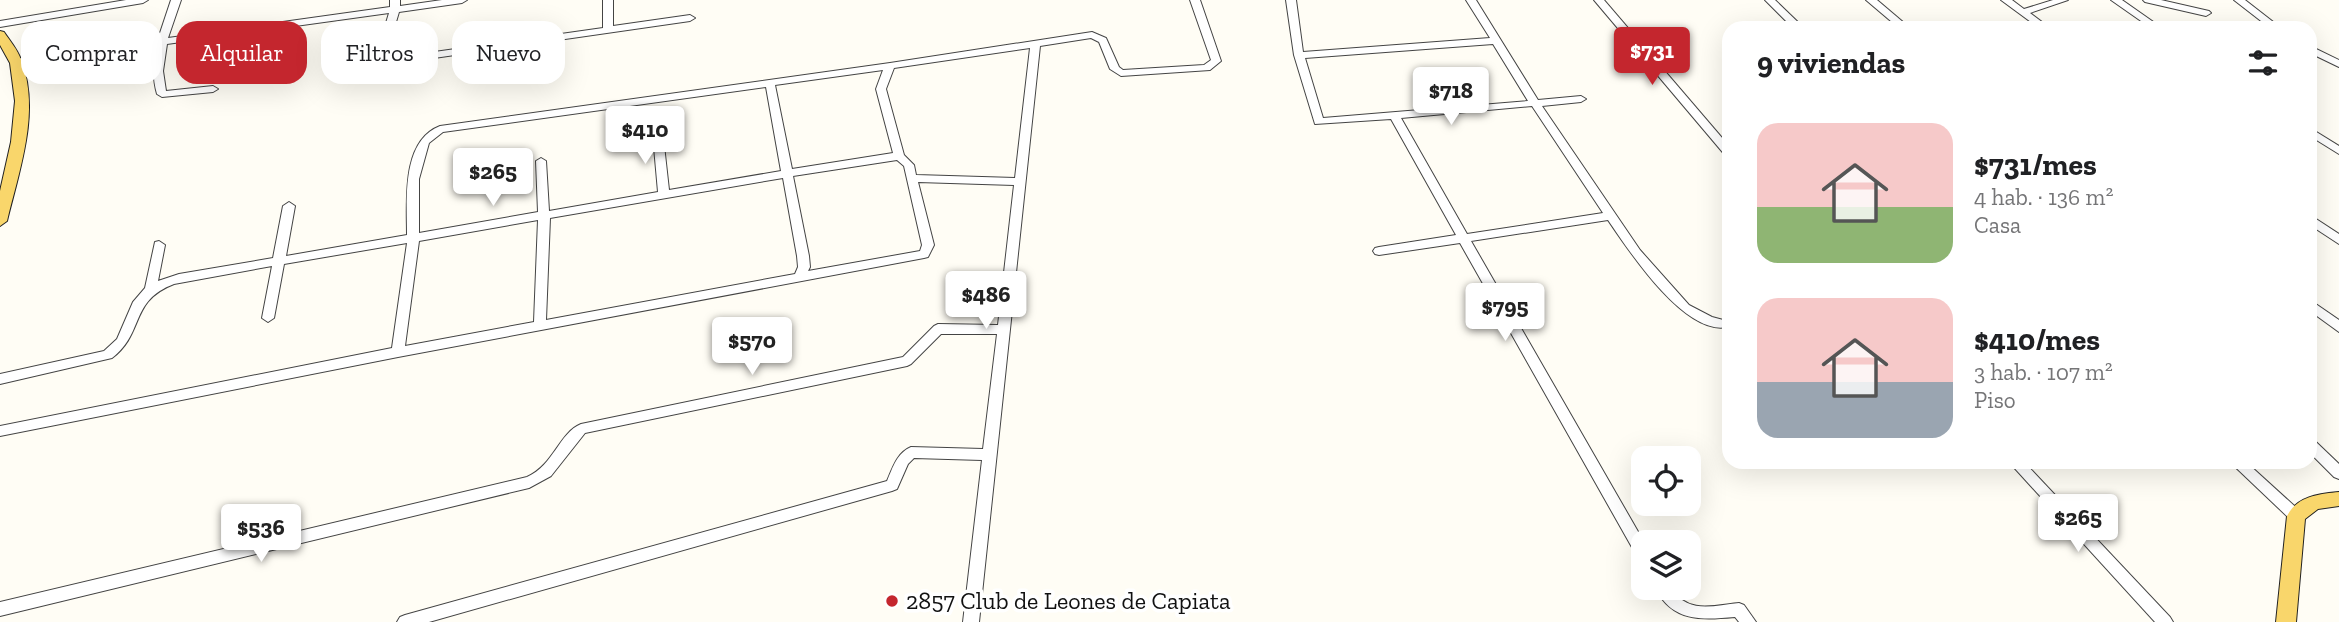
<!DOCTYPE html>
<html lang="es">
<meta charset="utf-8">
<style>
body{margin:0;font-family:"Zilla Slab",serif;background:#f6f6f6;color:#202124;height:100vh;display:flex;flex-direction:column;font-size:26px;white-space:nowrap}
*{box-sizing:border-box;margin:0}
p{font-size:23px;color:#757577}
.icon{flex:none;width:38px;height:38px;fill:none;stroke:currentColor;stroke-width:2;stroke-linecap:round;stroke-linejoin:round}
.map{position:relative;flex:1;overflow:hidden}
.side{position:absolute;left:1722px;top:21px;width:595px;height:448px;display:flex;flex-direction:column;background:#fff;border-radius:21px;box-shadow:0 7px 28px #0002}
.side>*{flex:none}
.banner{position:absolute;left:21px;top:21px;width:665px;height:63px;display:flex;gap:14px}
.fabs{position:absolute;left:1631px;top:446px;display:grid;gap:14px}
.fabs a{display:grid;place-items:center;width:70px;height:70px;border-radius:14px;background:#fff;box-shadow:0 7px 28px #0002;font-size:35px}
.price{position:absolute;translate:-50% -60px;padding:0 16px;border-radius:7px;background:#fff;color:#222;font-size:23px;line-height:46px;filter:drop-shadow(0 2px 4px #0008)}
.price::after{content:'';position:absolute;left:50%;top:42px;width:21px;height:16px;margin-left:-10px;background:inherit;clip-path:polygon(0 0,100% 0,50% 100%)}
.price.on{background:#c4262e;color:#fff}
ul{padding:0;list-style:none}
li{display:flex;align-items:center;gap:21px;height:175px;padding:0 35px}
li span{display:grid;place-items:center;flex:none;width:196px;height:140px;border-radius:21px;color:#555}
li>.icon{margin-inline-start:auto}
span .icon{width:84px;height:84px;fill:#fffc;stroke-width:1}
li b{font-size:30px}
h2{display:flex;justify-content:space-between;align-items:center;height:84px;padding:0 35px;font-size:30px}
.pill{padding:0 24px;border-radius:21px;background:#fff;box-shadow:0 7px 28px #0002;font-size:24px;line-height:63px}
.pill.on{background:#c4262e;color:#fff}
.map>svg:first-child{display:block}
</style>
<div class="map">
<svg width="2339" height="622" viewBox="0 0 2339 622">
<rect width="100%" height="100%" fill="#fffdf5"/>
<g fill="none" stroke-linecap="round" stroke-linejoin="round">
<g stroke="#444" stroke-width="2">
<g id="minor">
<polygon points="126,0 148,0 143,3 0,27 0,21"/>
<path d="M171 0H181L168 38 390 7V0H400V6L442 0H467L462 3 399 12 385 59 603 28V0H613V26L690 15 695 18 690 21 379 66 374 63 389 13 167 44 163 71 166 91 213 86 218 89 213 92 162 97 157 94C152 77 153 62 157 45L16 65 11 62 16 59 158 39Z"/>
<path d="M1190 0H1200L1221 61 1210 70 1121 76 1110 69 1099 42 1091 38 1040 46 979 622H963L982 460 914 458 908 464 897 489 892 491 429 622H397L400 617 405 615 887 481C893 467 897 453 911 447L983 449 997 334H941L911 364 907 366 585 433 551 476 529 488 0 616V602L527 477C554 465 559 433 581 424L903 357 934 326 938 324 998 325 1014 185 918 182 934 245 928 257 924 258 398 357 0 436V426L392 348 407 243 284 264 274 318 268 322 262 318 272 266 174 284C129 301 145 333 112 358L0 384V374L104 351 117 339 133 302 145 288 155 242 159 241 165 245 158 281 179 274 273 258 283 206 289 202 295 206 286 256 407 235C407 201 401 141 440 126L890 63 1092 32 1106 38 1119 67 1123 70 1204 65 1211 60ZM1030 48 1015 178 916 175 914 165 904 155 886 89 894 68ZM883 70 876 89 893 153 792 169 775 85ZM766 87 781 171 669 190 663 136 658 133 653 136 658 192 549 211 546 161 541 158 536 161 538 212 419 233V179L429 143 443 132ZM897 160 904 166 922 245 920 251 808 271 810 267 809 256 793 176ZM783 178 797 256 798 267 795 274 546 320 550 218ZM538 220 534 322 405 346 419 241Z"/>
<path d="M1286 0H1296L1303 52 1490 38 1466 0H1476L1538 100 1581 96 1586 99 1581 102 1542 106 1640 250 1689 305 1712 317 1727 321 1729 324 1727 327C1685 336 1629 251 1608 220L1471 241 1644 542 1643 560 1638 558 1460 243 1379 255 1375 254 1373 251 1375 248 1379 247 1456 235 1391 119 1315 124 1294 55ZM1493 44 1528 101 1323 118 1305 58ZM1532 106 1603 213 1467 234 1401 118Z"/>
<polygon points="1594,0 1604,0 1729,146 1729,156 1725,155"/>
<polygon points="1765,0 1775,0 1804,28 1793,28"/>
<polygon points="1866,0 1877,0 1910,28 1899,28"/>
<polygon points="2001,0 2012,0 2024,9 2053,0 2068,0 2030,13 2050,28 2039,28"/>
<polygon points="2111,0 2122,0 2162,28 2151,28"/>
<polygon points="2143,0 2161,0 2209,11 2211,13 2206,16 2145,2"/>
<polygon points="2234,0 2245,0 2281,28 2270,28"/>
<polygon points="2310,46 2339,60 2339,67 2310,53"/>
<polygon points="2310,128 2339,146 2339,154 2310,136"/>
<polygon points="2310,215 2339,234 2339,244 2310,225"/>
<polygon points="2310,300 2339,320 2339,332 2310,311"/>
<polygon points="2310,440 2315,441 2339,464 2339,479 2334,477 2310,453"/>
<polygon points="2009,462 2024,462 2170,617 2173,622 2155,622"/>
<polygon points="2230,462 2246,462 2301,512 2303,516 2301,520 2296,522 2291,520"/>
<path d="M1655 588H1670C1689 614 1711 606 1739 603L1744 605 1756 622H1739L1735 617C1700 620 1673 622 1655 588Z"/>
</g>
</g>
<g stroke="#222" stroke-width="2">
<g id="major">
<path d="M0 31 4 32C10 41 18 50 21 60 41 111 19 171 7 221L0 226V191L11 142 15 101 10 63 0 45Z"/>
<path d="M2339 492V506L2318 509 2305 519 2296 622H2276L2287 516C2297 496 2319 494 2339 492Z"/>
</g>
</g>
<use href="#minor" fill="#fff" fill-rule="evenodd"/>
<use href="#major" fill="#f9d66b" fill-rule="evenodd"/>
</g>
<circle fill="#c4262e" stroke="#fff" stroke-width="2.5" cx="892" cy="601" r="7"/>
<g text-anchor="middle" stroke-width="7" stroke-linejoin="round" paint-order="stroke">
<g font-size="24" fill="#111" stroke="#fff" text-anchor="start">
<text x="906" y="609">2857 Club de Leones de Capiata</text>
</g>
</g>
</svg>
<div class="fabs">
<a><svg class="icon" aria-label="locate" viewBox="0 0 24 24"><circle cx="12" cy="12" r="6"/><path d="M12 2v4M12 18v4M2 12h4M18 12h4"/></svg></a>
<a><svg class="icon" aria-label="layers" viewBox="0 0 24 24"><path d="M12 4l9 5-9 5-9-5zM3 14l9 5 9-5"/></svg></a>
</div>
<b class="price on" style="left:1652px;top:87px">$731</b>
<b class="price" style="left:1451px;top:127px">$718</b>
<b class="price" style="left:645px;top:166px">$410</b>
<b class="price" style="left:493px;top:208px">$265</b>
<b class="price" style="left:986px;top:331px">$486</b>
<b class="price" style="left:1505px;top:343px">$795</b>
<b class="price" style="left:752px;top:377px">$570</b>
<b class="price" style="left:2078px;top:554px">$265</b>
<b class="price" style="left:261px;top:564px">$536</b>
<div class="banner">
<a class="pill">Comprar</a>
<a class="pill on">Alquilar</a>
<a class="pill">Filtros</a>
<a class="pill">Nuevo</a>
</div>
<section class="side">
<h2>9 viviendas<svg class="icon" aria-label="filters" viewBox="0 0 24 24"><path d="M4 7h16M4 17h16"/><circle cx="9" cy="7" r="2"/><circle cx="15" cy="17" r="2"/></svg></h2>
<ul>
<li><span style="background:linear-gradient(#f6c9c9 60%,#8fb573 0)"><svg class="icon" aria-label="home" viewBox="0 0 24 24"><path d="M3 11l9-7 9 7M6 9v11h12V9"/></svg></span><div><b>$731/mes</b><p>4 hab. · 136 m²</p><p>Casa</p></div></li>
<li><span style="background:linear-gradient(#f6c9c9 60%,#9aa5b1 0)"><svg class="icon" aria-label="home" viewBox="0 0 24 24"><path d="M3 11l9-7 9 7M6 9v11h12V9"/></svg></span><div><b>$410/mes</b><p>3 hab. · 107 m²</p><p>Piso</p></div></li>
</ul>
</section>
</div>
